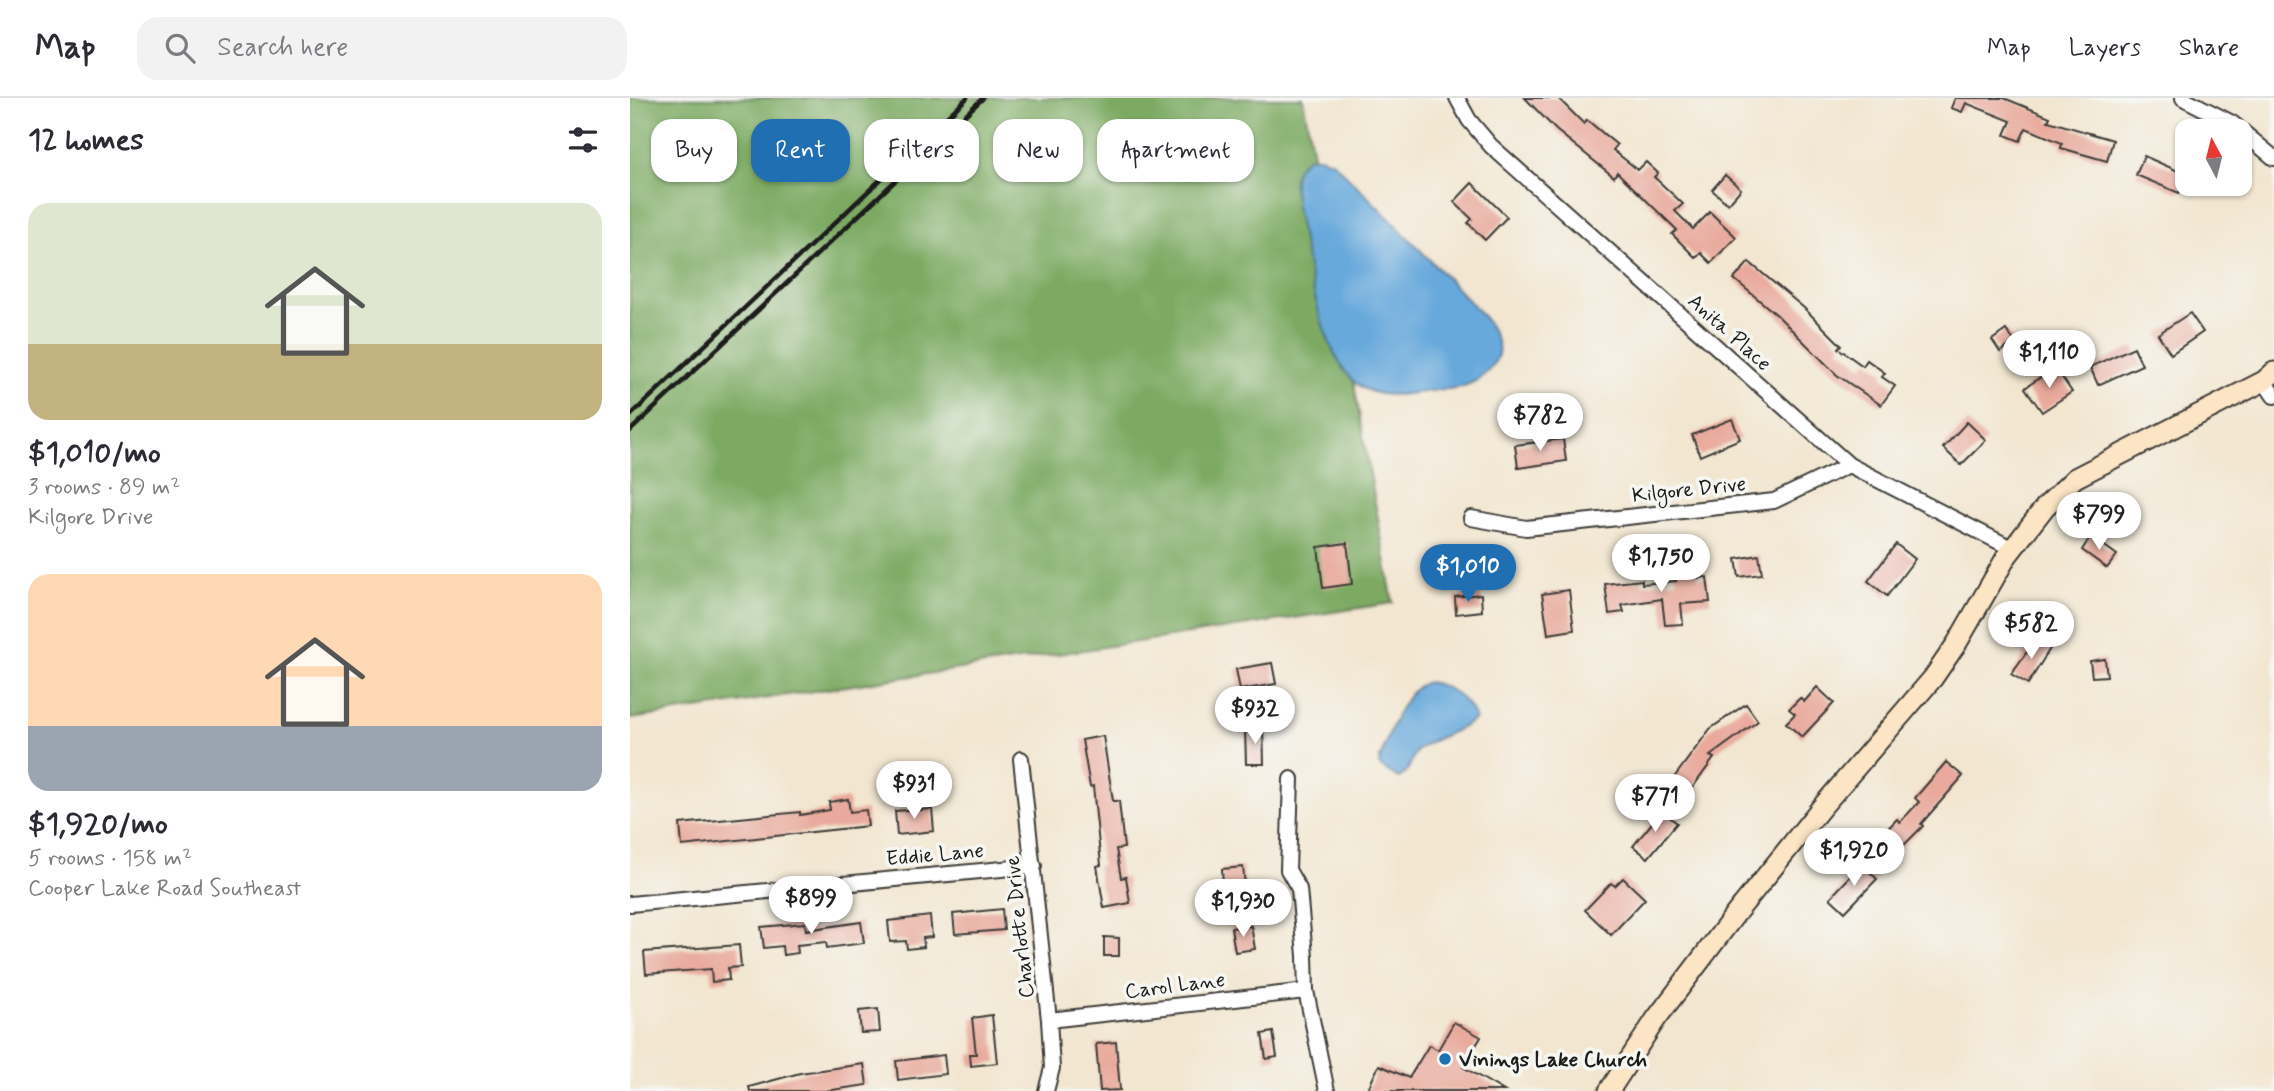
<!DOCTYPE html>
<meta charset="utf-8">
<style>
body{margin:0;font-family:Mynerve,sans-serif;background:#f2f2f3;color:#2b2b33;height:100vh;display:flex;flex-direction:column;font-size:26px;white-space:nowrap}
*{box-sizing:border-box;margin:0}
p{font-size:23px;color:#7c7c81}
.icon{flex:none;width:38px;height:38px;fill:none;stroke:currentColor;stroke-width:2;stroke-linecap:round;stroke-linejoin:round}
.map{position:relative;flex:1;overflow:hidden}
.side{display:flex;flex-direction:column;background:#fff;width:630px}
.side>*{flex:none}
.banner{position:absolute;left:21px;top:21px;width:665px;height:63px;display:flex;gap:14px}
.needle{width:46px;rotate:353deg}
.fabs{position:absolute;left:1545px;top:21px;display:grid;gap:14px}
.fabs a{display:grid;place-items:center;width:77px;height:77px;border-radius:14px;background:#fff;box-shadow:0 2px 5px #0004;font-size:35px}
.price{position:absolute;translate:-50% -60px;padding:0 16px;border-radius:24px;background:#fff;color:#222;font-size:23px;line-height:46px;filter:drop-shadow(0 2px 4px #0008)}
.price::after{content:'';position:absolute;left:50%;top:42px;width:21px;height:16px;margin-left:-10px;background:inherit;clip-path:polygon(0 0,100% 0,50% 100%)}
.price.on{background:#1f6fb2;color:#fff}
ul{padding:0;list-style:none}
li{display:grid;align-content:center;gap:14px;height:371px;padding:0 28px}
li span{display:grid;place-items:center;height:217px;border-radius:21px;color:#555}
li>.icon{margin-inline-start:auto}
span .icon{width:126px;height:126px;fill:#fffc;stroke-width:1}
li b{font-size:30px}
h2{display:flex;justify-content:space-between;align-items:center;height:84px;padding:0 28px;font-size:30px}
.tag{padding:0 24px;border-radius:21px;background:#fff;box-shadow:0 2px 5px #0004;font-size:24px;line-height:63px}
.tag.on{background:#1f6fb2;color:#fff}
header{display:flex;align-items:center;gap:42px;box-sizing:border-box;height:98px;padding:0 35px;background:#fff;border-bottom:2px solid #e1e1e2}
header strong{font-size:33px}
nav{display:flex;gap:38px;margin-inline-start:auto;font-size:24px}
.search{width:490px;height:63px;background:#f2f2f3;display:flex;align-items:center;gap:18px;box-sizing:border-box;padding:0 24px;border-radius:21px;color:#7c7c81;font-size:26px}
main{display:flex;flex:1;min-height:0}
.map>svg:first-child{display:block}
</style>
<header>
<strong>Map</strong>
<div class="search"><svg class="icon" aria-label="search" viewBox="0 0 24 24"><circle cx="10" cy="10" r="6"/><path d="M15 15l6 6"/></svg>Search here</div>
<nav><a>Map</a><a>Layers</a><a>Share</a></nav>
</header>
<main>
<section class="side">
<h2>12 homes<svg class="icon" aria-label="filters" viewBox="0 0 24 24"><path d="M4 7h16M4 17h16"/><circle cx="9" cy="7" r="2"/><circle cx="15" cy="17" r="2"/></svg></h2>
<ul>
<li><span style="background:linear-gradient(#dfe7d0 65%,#c2b280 0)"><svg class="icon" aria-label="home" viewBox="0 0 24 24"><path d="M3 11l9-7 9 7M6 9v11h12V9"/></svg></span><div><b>$1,010/mo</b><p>3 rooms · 89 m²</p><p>Kilgore Drive</p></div></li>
<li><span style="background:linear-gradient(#ffd9b3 70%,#9aa5b1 0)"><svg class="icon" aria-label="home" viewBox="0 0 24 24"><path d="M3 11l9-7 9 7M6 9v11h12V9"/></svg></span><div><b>$1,920/mo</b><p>5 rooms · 158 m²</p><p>Cooper Lake Road Southeast</p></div></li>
</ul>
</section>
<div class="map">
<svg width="1644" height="993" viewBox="0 0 1644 993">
<rect width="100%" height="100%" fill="#f6f6f2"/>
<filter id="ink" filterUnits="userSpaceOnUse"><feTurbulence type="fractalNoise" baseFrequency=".0143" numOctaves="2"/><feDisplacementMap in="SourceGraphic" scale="14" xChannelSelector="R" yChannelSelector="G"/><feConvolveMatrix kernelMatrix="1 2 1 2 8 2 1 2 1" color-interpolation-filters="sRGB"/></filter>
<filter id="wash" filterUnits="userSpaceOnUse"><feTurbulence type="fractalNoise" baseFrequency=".00686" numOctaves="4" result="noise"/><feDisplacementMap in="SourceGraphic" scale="28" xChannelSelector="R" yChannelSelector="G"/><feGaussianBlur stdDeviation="1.57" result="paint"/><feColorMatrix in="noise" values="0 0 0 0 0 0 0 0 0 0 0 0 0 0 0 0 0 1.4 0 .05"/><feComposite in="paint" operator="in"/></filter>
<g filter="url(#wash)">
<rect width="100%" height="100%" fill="#f2e6d0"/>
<polygon fill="#7daa63" stroke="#4c6340" stroke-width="2" points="0,0 673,0 763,505 0,621"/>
<g fill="#68a9dc" stroke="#42627c" stroke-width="2">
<path d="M679 59H690L702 63C742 103 782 143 821 184 837 202 863 223 868 247 872 265 850 283 834 288 826 291 816 291 808 292 782 295 747 304 726 285 693 257 680 179 672 138 668 121 661 91 665 75 667 67 673 63 679 59Z"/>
<path d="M799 584C819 588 839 601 845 621 828 635 805 639 790 650 779 659 782 675 768 680L749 667 750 660C759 638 773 588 799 584Z"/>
</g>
<g id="blocks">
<g fill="#e9aa9d">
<polygon points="895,0 928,0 954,26 957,22 987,47 983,52 1008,72 1016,64 1028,75 1024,79 1053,106 1045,113 1063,131 1080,114 1106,139 1081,165 1071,155 1066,160 1042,136 1047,132 987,74 984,79 926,32"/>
<polygon points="1325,0 1374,0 1420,19 1418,23 1483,42 1477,63 1431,50 1432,45 1396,30 1390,43 1375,37 1381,23 1336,5 1332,14 1321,10"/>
<polygon points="1514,58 1557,77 1549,95 1506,77"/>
<polygon points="1095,77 1111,91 1098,106 1082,92"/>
<polygon points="842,85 877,119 855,142 838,125 842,121 824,104"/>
<polygon points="1119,164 1174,210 1211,247 1208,250 1233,268 1237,262 1255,275 1252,279 1265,288 1251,307 1207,277 1147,217 1104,181"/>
<polygon points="1560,215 1573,234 1541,256 1528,236"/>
<polygon points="1376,232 1385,244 1370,254 1362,242"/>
<polygon points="1504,249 1512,267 1468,287 1460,269"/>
<polygon points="1425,269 1442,294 1412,314 1395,290"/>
<polygon points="1102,321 1110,341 1070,358 1062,337"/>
<polygon points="1337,324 1356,342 1331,367 1313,350"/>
<polygon points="933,341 936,363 888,370 885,347"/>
<polygon points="1461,438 1487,457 1477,470 1452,452"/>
<polygon points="717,445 722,486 693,490 688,449"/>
<polygon points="1266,446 1285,461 1257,498 1238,483"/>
<polygon points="1129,457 1132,476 1109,479 1106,461"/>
<polygon points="1067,468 1068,480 1077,479 1080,504 1051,506 1053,526 1035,527 1032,501 992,507 994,514 979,516 975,486 1012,482 1012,486 1046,483 1044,471"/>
<polygon points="939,492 944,532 918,536 912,496"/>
<polygon points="851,496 852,513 826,516 825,499"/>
<polygon points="1407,540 1421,549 1398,586 1381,576"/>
<polygon points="1475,561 1477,578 1462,579 1460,563"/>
<polygon points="642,565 646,586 610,592 606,571"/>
<polygon points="1187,589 1204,605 1172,639 1156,625 1165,616 1159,611 1170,600 1174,604"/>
<polygon points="1116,606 1128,623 1080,658 1084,660 1060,693 1043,681 1080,631"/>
<polygon points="633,629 634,666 616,666 615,630"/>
<polygon points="473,638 483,703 489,703 494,750 486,751 491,780 496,779 500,805 474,810 467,768 471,767 463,688 460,689 452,642"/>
<polygon points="1316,664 1333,678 1291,726 1293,728 1261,760 1245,744 1267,721 1270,724 1289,704 1285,700"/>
<polygon points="218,701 220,714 236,712 238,728 52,748 50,726 170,714 170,717 200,712 199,704"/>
<polygon points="290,711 290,712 302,711 304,733 267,737 265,713"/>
<polygon points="1032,713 1047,725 1018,760 1003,748"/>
<polygon points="1232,766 1247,781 1215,814 1200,800"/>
<polygon points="613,769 616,796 594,798 592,771"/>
<polygon points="993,780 1015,801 981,837 955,812 981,785 985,788"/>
<polygon points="372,811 374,832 325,836 323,816"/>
<polygon points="300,818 302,839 293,840 294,849 277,851 276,843 260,844 258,823"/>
<polygon points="231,824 234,845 197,850 196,844 167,847 168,855 153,857 152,848 134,850 131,829 175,825 176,832"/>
<polygon points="621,828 625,851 605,854 601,830"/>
<polygon points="474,839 489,840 489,858 474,858"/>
<polygon points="109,847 111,869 98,870 99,882 82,884 81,871 16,876 14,854"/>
<polygon points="248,911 250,934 231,935 229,913"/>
<polygon points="362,917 367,965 341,968 340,956 346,956 342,920"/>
<polygon points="824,924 851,939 833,969 874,993 737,993 749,967 779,980 799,947 808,952"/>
<polygon points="643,934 647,959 636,961 632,936"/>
<polygon points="486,944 490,992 470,993 466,946"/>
<polygon points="314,957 316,976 268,982 266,963"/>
<polygon points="234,966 237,987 195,993 120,993 119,989 170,975"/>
</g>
</g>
</g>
<g filter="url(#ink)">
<use href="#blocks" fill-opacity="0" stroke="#3c3a37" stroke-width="2"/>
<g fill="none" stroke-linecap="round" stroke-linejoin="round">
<g stroke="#3c3a37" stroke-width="18">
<g id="street">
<polyline points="827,0 839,22 861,48 1219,367 1383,451"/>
<polyline points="1553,0 1602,25 1644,60"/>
<polyline points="1634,283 1644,298"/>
<polyline points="841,420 896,430 1144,403 1219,367"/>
<polyline points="391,661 419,922 422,970 416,993"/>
<polyline points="661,681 658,772 669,791 675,858 676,893 697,993"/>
<polyline points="0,806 404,768"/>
<polyline points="419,922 676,893"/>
</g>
</g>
<g stroke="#3c3a37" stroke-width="23">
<polyline id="secondary" points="979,993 1026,921 1107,814 1191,710 1303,580 1327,545 1377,458 1415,409 1445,380 1634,283 1644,274"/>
</g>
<use href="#street" stroke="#fff" stroke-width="14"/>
<use href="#secondary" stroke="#fce5c4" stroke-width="19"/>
<g stroke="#1c1c1c" stroke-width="4.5">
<polyline points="0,318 337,0"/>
<polyline points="0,333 353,0"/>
</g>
</g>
</g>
<circle fill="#1f6fb2" stroke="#f6f6f2" stroke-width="2.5" cx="815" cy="961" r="7"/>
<g text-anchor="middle" stroke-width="7" stroke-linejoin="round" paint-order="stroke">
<g font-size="21" fill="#1c1c1c" stroke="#f6f6f2">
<text transform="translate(1100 234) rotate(42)" y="7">Anita Place</text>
<text transform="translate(1059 391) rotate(-6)" y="7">Kilgore Drive</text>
<text transform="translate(305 756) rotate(-5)" y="7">Eddie Lane</text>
<text transform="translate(389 829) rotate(-96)" y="7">Charlotte Drive</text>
<text transform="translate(545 887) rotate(-7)" y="7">Carol Lane</text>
</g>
<g font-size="21" font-weight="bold" fill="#1c1c1c" stroke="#f6f6f2" text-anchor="start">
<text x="829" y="968">Vinings Lake Church</text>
</g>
</g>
</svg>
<div class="fabs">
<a><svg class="needle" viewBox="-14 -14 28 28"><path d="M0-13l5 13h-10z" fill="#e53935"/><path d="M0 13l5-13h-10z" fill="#7c7c81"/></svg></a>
</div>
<b class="price" style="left:1419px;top:292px">$1,110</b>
<b class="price" style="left:910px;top:355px">$782</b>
<b class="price" style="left:1469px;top:454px">$799</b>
<b class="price" style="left:1031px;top:496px">$1,750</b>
<b class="price on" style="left:838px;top:506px">$1,010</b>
<b class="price" style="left:1401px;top:563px">$582</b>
<b class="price" style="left:625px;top:648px">$932</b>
<b class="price" style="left:284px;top:723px">$931</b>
<b class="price" style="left:1025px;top:736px">$771</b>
<b class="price" style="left:1224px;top:790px">$1,920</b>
<b class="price" style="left:181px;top:838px">$899</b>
<b class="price" style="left:613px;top:841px">$1,930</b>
<div class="banner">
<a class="tag">Buy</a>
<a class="tag on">Rent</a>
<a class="tag">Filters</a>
<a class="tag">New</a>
<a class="tag">Apartment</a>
</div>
</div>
</main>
